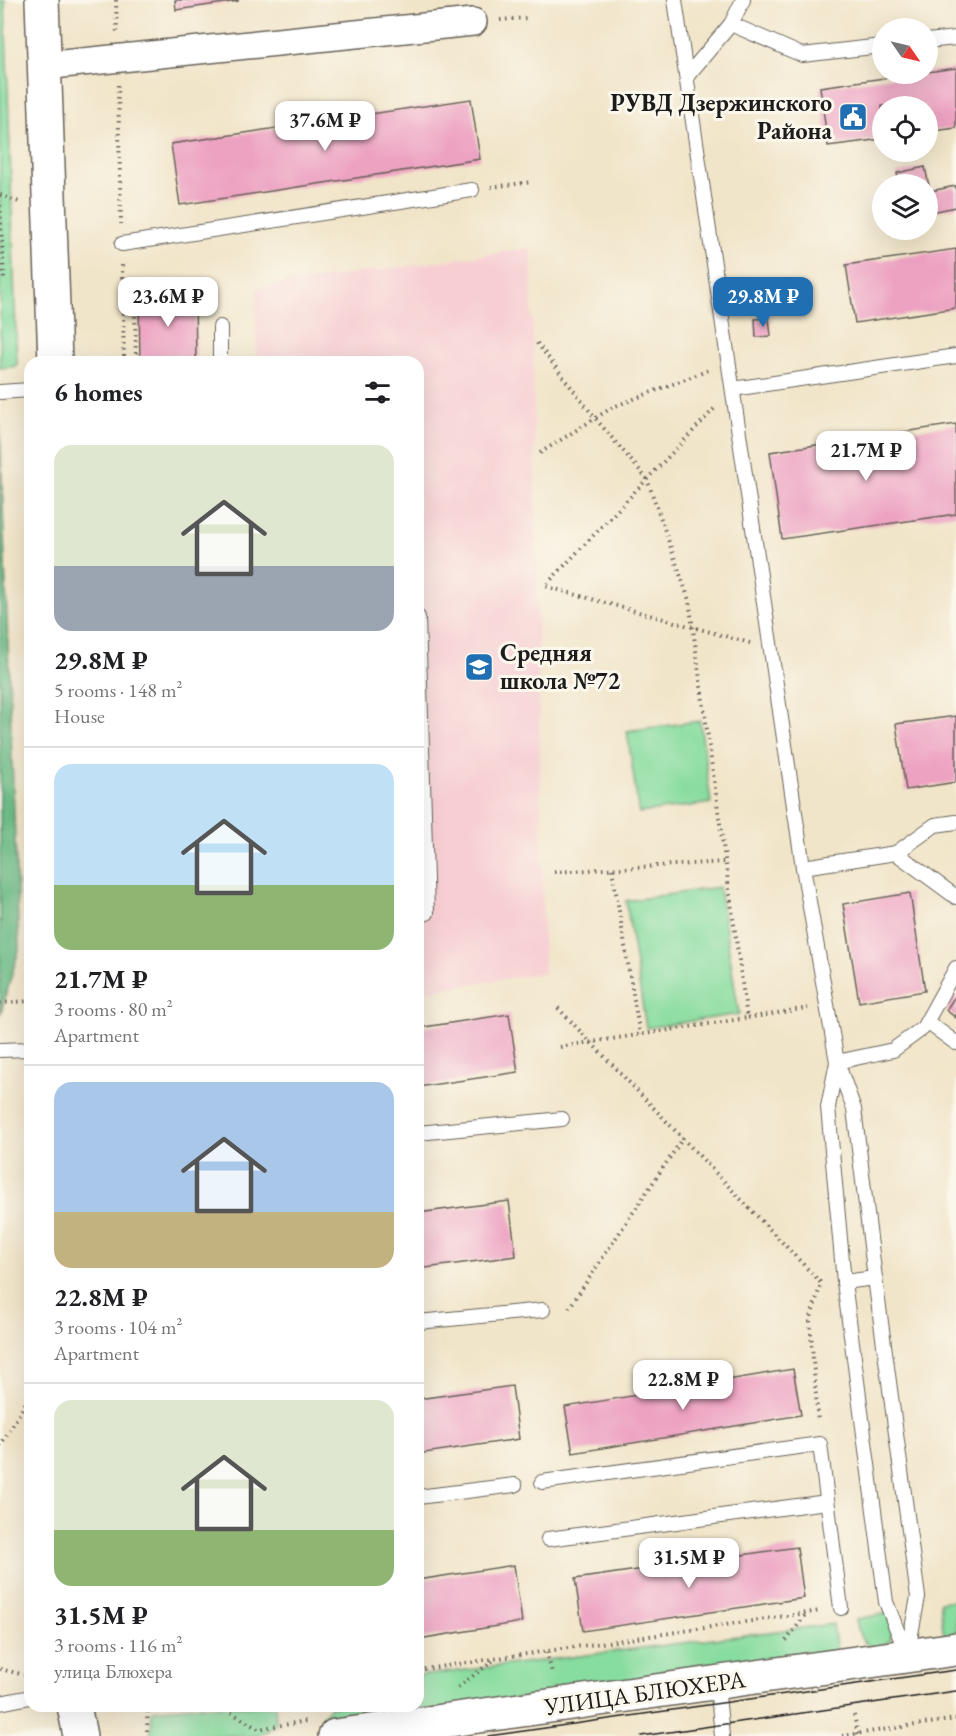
<!DOCTYPE html>
<meta charset="utf-8">
<style>
body{margin:0;font-family:"EB Garamond",serif;background:#f2f2f2;color:#202124;height:100vh;display:flex;flex-direction:column;font-size:22px;white-space:nowrap}
*{box-sizing:border-box;margin:0}
p{font-size:20px;color:#757577}
.icon{flex:none;width:33px;height:33px;fill:none;stroke:currentColor;stroke-width:2;stroke-linecap:round;stroke-linejoin:round}
.map{position:relative;flex:1;overflow:hidden}
.details{position:absolute;left:24px;top:356px;width:400px;height:1356px;display:flex;flex-direction:column;background:#fff;border-radius:18px;box-shadow:0 6px 24px #0002}
.details>*{flex:none}
.needle{width:39px;rotate:124deg}
.controls{position:absolute;left:872px;top:18px;display:grid;gap:12px}
.controls a{display:grid;place-items:center;width:66px;height:66px;border-radius:50%;background:#fff;box-shadow:0 6px 24px #0002;font-size:30px}
.price{position:absolute;translate:-50% -51px;padding:0 14px;border-radius:12px;background:#fff;color:#222;font-size:20px;line-height:39px;filter:drop-shadow(0 2px 3px #0008)}
.price::after{content:'';position:absolute;left:50%;top:36px;width:18px;height:14px;margin-left:-9px;background:inherit;clip-path:polygon(0 0,100% 0,50% 100%)}
.price.on{background:#1f6fb2;color:#fff}
ul{padding:0;list-style:none}
li{display:grid;align-content:center;gap:12px;height:318px;padding:0 30px}
li+li{border-top:2px solid #e0e0e0}
li span{display:grid;place-items:center;height:186px;border-radius:18px;color:#555}
li>.icon{margin-inline-start:auto}
span .icon{width:108px;height:108px;fill:#fffc;stroke-width:1}
li b{font-size:26px}
h2{display:flex;justify-content:space-between;align-items:center;height:72px;padding:0 30px;font-size:26px}
.map>svg:first-child{display:block}
</style>
<div class="map">
<svg width="956" height="1736" viewBox="0 0 956 1736">
<rect width="100%" height="100%" fill="#fbf7ec"/>
<filter id="ink" filterUnits="userSpaceOnUse"><feTurbulence type="fractalNoise" baseFrequency=".0167" numOctaves="2"/><feDisplacementMap in="SourceGraphic" scale="12" xChannelSelector="R" yChannelSelector="G"/><feConvolveMatrix kernelMatrix="1 2 1 2 8 2 1 2 1" color-interpolation-filters="sRGB"/></filter>
<filter id="wash" filterUnits="userSpaceOnUse"><feTurbulence type="fractalNoise" baseFrequency=".008" numOctaves="4" result="noise"/><feDisplacementMap in="SourceGraphic" scale="24" xChannelSelector="R" yChannelSelector="G"/><feGaussianBlur stdDeviation="1.35" result="paint"/><feColorMatrix in="noise" values="0 0 0 0 0 0 0 0 0 0 0 0 0 0 0 0 0 1.4 0 .05"/><feComposite in="paint" operator="in"/></filter>
<g filter="url(#wash)">
<rect width="100%" height="100%" fill="#f1e5c9"/>
<polygon fill="#f7cfd3" points="531,248 544,973 419,992 418,362 256,362 257,288"/>
<g fill="#87dc9f" stroke="#527c5e" stroke-width="1.5">
<polygon points="0,0 5,0 17,366 0,368"/>
<polygon points="700,721 711,803 639,813 627,731"/>
<polygon points="719,887 739,1014 646,1028 626,901"/>
<polygon points="956,1600 956,1637 944,1638 940,1602"/>
<path d="M889 1613 893 1632 889 1642 873 1648C859 1642 859 1633 856 1619Z"/>
<polygon points="833,1624 837,1652 322,1727 323,1715 330,1706 418,1706 419,1676"/>
<polygon points="195,1706 275,1706 276,1725 261,1735 251,1736 151,1736 152,1710"/>
</g>
<polygon fill="#6dbc86" stroke="#446c51" stroke-width="1.5" points="0,424 19,950 0,1015"/>
<g id="blocks">
<g fill="#eda2c2">
<polygon points="175,0 238,0 238,1 176,10"/>
<polygon points="956,68 956,128 927,132 927,106 882,106 882,139 828,146 820,87"/>
<polygon points="471,99 480,159 180,205 171,144"/>
<polygon points="925,167 930,191 956,186 956,207 927,213 927,184 899,184 897,173"/>
<polygon points="956,249 956,308 855,323 846,265"/>
<polygon points="139,293 195,293 196,362 140,362"/>
<polygon points="769,318 771,336 756,337 755,319"/>
<polygon points="956,424 956,514 782,539 770,452"/>
<polygon points="956,716 956,782 906,790 896,724"/>
<polygon points="910,893 925,991 859,1002 843,904"/>
<polygon points="956,995 956,1018 946,1010"/>
<polygon points="509,1014 518,1072 418,1087 418,1028"/>
<polygon points="509,1201 516,1256 418,1269 418,1213"/>
<polygon points="793,1369 801,1415 573,1453 565,1407"/>
<polygon points="512,1386 519,1439 418,1454 418,1399"/>
<polygon points="797,1547 804,1598 583,1631 575,1579"/>
<polygon points="514,1565 522,1622 418,1639 418,1580"/>
</g>
</g>
</g>
<g filter="url(#ink)">
<use href="#blocks" fill-opacity="0" stroke="#676259" stroke-width="1.5"/>
<g fill="none" stroke-linecap="round" stroke-linejoin="round">
<g stroke="#676259" stroke-width="16">
<g id="service">
<polyline points="675,0 803,867 837,1062 828,1107 844,1282 886,1602 907,1655"/>
<polyline points="731,24 802,55 882,46"/>
<polyline points="927,41 956,38"/>
<polyline points="687,76 731,24 743,0"/>
<polyline points="122,244 472,190"/>
<polyline points="220,362 220,327"/>
<polyline points="733,389 956,356"/>
<polyline points="0,392 30,390"/>
<polyline points="418,617 427,913 418,914"/>
<polyline points="896,853 956,897"/>
<polyline points="803,867 896,853 935,825 956,822"/>
<polyline points="927,1022 956,1043"/>
<polyline points="0,1050 30,1049"/>
<polyline points="418,1133 562,1119"/>
<polyline points="875,1278 854,1109 837,1062 893,1050 923,1028 956,968"/>
<polyline points="844,1282 875,1278 918,1597 907,1655"/>
<polyline points="418,1322 543,1310"/>
<polyline points="542,1482 820,1444 841,1608"/>
<polyline points="418,1497 515,1485"/>
<polyline points="548,1539 827,1502"/>
<polyline points="717,1684 722,1736"/>
<polyline points="0,1703 30,1697"/>
</g>
</g>
<g stroke="#676259" stroke-width="30">
<polyline id="minor" points="43,66 473,22"/>
</g>
<g stroke="#676259" stroke-width="36">
<g id="tertiary">
<polyline points="42,0 55,362"/>
<polyline points="74,1706 80,1736"/>
<polyline points="335,1736 956,1649"/>
</g>
</g>
<g stroke="#676259" stroke-width="4" stroke-dasharray="1.5 4.5" stroke-linecap="butt">
<polyline points="116,0 117,32"/>
<polyline points="500,20 526,18"/>
<polyline points="118,85 121,224"/>
<polyline points="491,187 532,182"/>
<polyline points="0,195 19,202"/>
<polyline points="0,205 4,279"/>
<polyline points="122,265 124,362"/>
<polyline points="123,310 135,310 136,362"/>
<polyline points="537,343 595,418 647,479 689,600 747,1018 808,1008"/>
<polyline points="714,409 545,586 750,643"/>
<polyline points="540,453 613,407 709,370"/>
<polyline points="612,869 640,1035"/>
<polyline points="554,872 725,862"/>
<polyline points="0,1003 30,1001"/>
<polyline points="558,1008 821,1283 810,1321 818,1422"/>
<polyline points="560,1047 747,1018"/>
<polyline points="569,1308 683,1138"/>
<polyline points="0,1446 30,1396"/>
<polyline points="786,1641 807,1613"/>
<polyline points="546,1652 553,1675"/>
<polyline points="0,1669 25,1675"/>
<polyline points="418,1670 820,1611"/>
<polyline points="458,1687 493,1661"/>
<polyline points="221,1706 258,1729 307,1721"/>
<polyline points="854,1715 858,1735"/>
<polyline points="147,1731 148,1706"/>
<polyline points="842,1736 956,1719"/>
</g>
<use href="#service" stroke="#fff" stroke-width="14"/>
<use href="#minor" stroke="#fff" stroke-width="27"/>
<use href="#tertiary" stroke="#fff" stroke-width="33"/>
<g stroke="#1c1c1c" stroke-width="1.5">
<polyline points="488,1736 956,1670"/>
<polyline points="641,1736 956,1691"/>
</g>
</g>
</g>
<defs>
<g id="civic-square" transform="scale(1.5)"><rect x="-9" y="-9" width="18" height="18" rx="4" fill="#1f6fb2" stroke="#fbf7ec"/><path d="M-.6-6.5H3V-4.5H.6V-3L4-1V1h2V6H-6V1h2V-1L-.6-3ZM-1.2 2.5V6h2.4V2.5Z" fill="#fff"/></g>
<g id="school-square" transform="scale(1.5)"><rect x="-9" y="-9" width="18" height="18" rx="4" fill="#1f6fb2" stroke="#fbf7ec"/><path d="M0-5L7-2L0 1L-7-2ZM-4 1L0 2.5L4 1V4Q0 6-4 4Z" fill="#fff"/></g>
</defs>
<g fill-rule="evenodd">
<use href="#civic-square" x="853" y="117"/>
<use href="#school-square" x="479" y="667"/>
</g>
<g text-anchor="middle" stroke-width="6" stroke-linejoin="round" paint-order="stroke">
<g font-size="24" font-weight="bold" fill="#1c1c1c" stroke="#fbf7ec" text-anchor="end">
<text x="832" y="111">РУВД Дзержинского<tspan x="832" dy="28">Района</tspan></text>
<text x="500" y="661" text-anchor="start">Средняя<tspan x="500" dy="28">школа №72</tspan></text>
</g>
<g font-size="24" fill="#1c1c1c" stroke="#fbf7ec">
<text transform="translate(645 1693) rotate(-8)" y="8">УЛИЦА БЛЮХЕРА</text>
</g>
</g>
</svg>
<div class="controls">
<a><svg class="needle" viewBox="-14 -14 28 28"><path d="M0-13l5 13h-10z" fill="#e53935"/><path d="M0 13l5-13h-10z" fill="#757577"/></svg></a>
<a><svg class="icon" aria-label="locate" viewBox="0 0 24 24"><circle cx="12" cy="12" r="6"/><path d="M12 2v4M12 18v4M2 12h4M18 12h4"/></svg></a>
<a><svg class="icon" aria-label="layers" viewBox="0 0 24 24"><path d="M12 4l9 5-9 5-9-5zM3 14l9 5 9-5"/></svg></a>
</div>
<b class="price" style="left:325px;top:152px">37.6M ₽</b>
<b class="price" style="left:168px;top:328px">23.6M ₽</b>
<b class="price on" style="left:763px;top:328px">29.8M ₽</b>
<b class="price" style="left:866px;top:482px">21.7M ₽</b>
<b class="price" style="left:683px;top:1411px">22.8M ₽</b>
<b class="price" style="left:689px;top:1589px">31.5M ₽</b>
<section class="details">
<h2>6 homes<svg class="icon" aria-label="filters" viewBox="0 0 24 24"><path d="M4 7h16M4 17h16"/><circle cx="9" cy="7" r="2"/><circle cx="15" cy="17" r="2"/></svg></h2>
<ul>
<li><span style="background:linear-gradient(#dfe7d0 65%,#9aa5b1 0)"><svg class="icon" aria-label="home" viewBox="0 0 24 24"><path d="M3 11l9-7 9 7M6 9v11h12V9"/></svg></span><div><b>29.8M ₽</b><p>5 rooms · 148 m²</p><p>House</p></div></li>
<li><span style="background:linear-gradient(#bfe0f5 65%,#8fb573 0)"><svg class="icon" aria-label="home" viewBox="0 0 24 24"><path d="M3 11l9-7 9 7M6 9v11h12V9"/></svg></span><div><b>21.7M ₽</b><p>3 rooms · 80 m²</p><p>Apartment</p></div></li>
<li><span style="background:linear-gradient(#a9c7e8 70%,#c2b280 0)"><svg class="icon" aria-label="home" viewBox="0 0 24 24"><path d="M3 11l9-7 9 7M6 9v11h12V9"/></svg></span><div><b>22.8M ₽</b><p>3 rooms · 104 m²</p><p>Apartment</p></div></li>
<li><span style="background:linear-gradient(#dfe7d0 70%,#8fb573 0)"><svg class="icon" aria-label="home" viewBox="0 0 24 24"><path d="M3 11l9-7 9 7M6 9v11h12V9"/></svg></span><div><b>31.5M ₽</b><p>3 rooms · 116 m²</p><p>улица Блюхера</p></div></li>
</ul>
</section>
</div>
